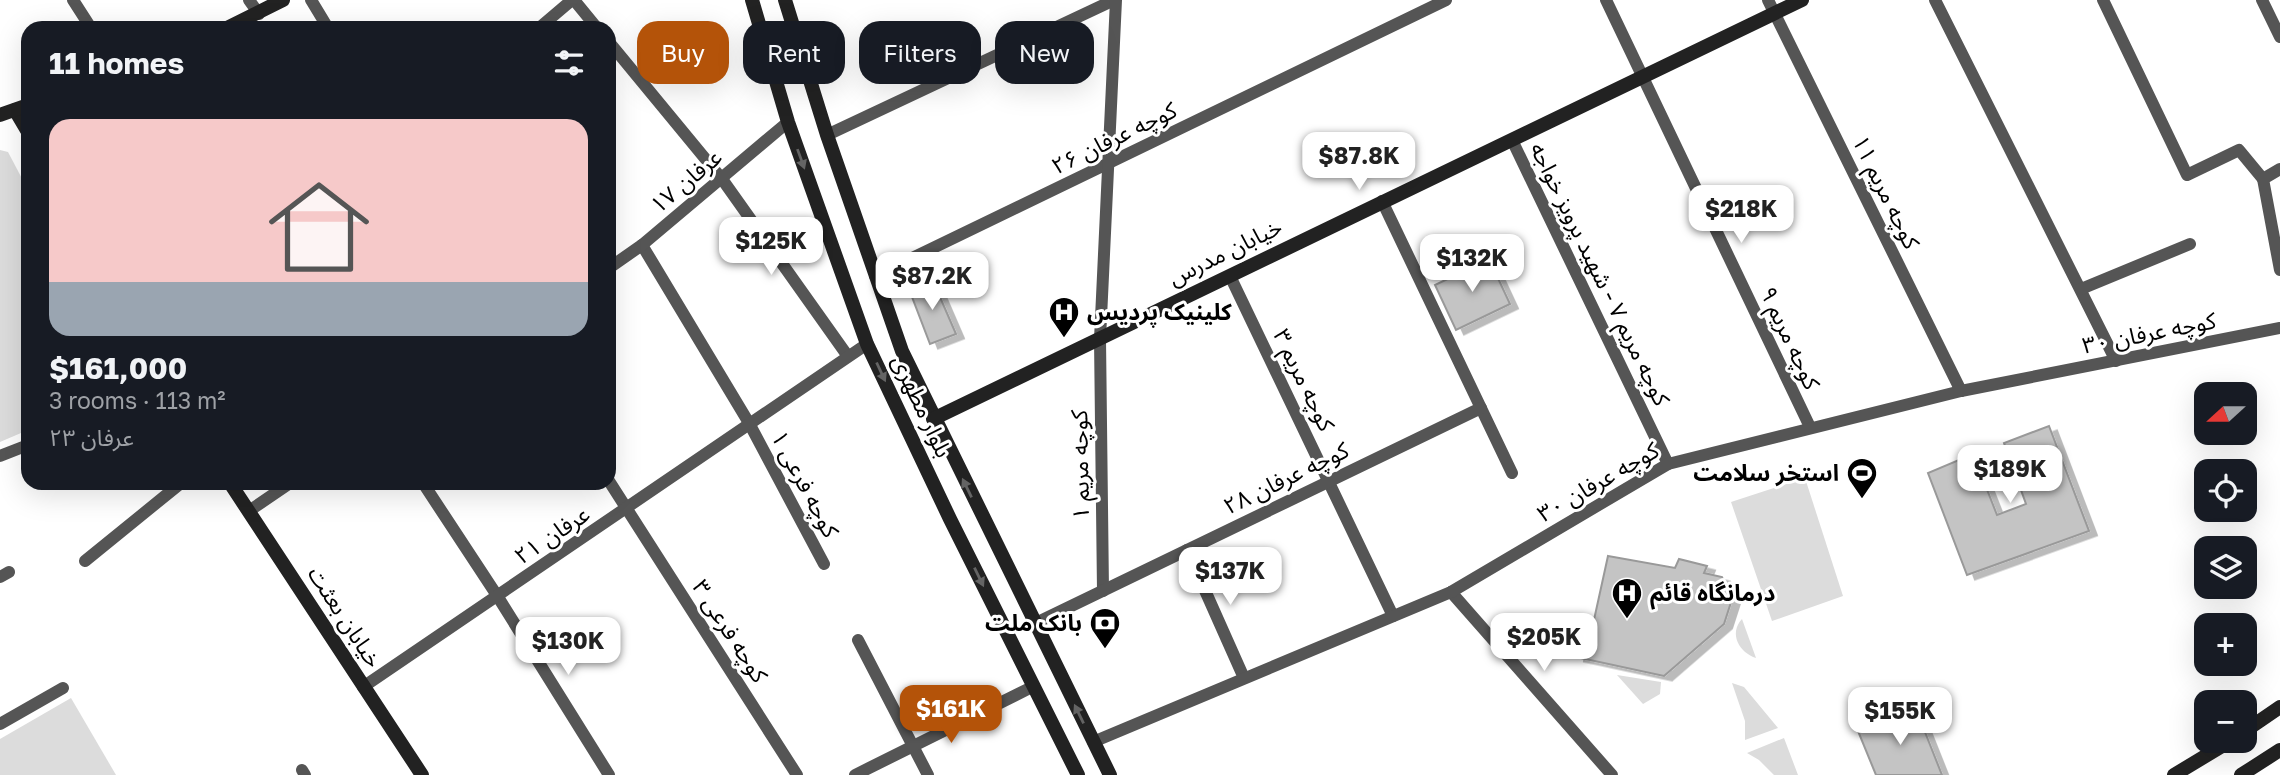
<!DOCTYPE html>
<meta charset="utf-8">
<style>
body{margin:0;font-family:"Golos Text","Noto Sans Arabic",sans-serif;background:#20242c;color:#f1f3f6;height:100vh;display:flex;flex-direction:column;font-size:26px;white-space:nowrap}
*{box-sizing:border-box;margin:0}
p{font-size:23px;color:#9ea1a6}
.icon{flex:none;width:38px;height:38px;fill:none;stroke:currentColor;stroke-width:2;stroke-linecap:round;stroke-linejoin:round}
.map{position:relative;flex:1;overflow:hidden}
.drawer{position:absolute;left:21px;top:21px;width:595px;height:469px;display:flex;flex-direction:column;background:#171b24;border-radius:21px;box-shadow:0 7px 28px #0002}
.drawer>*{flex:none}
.top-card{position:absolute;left:637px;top:21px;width:665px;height:63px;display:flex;gap:14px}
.needle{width:46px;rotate:249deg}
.buttons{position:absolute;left:2194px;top:382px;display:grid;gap:14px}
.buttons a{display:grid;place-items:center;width:63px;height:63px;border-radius:14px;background:#171b24;box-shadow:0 7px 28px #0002;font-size:35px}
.price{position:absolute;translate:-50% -60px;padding:0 16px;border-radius:14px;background:#fff;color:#222;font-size:23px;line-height:46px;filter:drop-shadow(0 2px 4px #0008)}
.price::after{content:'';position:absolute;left:50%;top:42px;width:21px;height:16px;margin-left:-10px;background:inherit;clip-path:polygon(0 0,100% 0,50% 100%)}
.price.active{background:#b45309;color:#fff}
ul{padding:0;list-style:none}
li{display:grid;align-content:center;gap:14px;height:371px;padding:0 28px}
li+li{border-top:2px solid #363941}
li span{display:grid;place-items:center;height:217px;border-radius:21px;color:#555}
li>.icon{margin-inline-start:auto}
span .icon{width:126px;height:126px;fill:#fffc;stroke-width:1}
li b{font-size:30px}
h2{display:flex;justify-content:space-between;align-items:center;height:84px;padding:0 28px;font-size:30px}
.chip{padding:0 24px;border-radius:21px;background:#171b24;box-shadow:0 7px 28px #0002;font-size:24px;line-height:63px}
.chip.active{background:#b45309;color:#fff}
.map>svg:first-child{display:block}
</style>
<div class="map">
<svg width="2280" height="775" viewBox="0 0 2280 775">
<defs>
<filter id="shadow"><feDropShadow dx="8" dy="4.5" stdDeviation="0" flood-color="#0004"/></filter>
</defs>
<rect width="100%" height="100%" fill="#fff"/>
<g fill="#dcdcdc">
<polygon points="0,150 8,152 28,190 28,430 0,442"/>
<polygon points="1805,478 1843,596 1772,621 1731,502"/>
<path d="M1742 619 1756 658C1740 653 1728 634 1742 619Z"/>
<polygon points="1617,675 1661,682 1660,694 1643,704"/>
<polygon points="1732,683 1744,687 1778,728 1745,740 1745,721"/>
<polygon points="71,698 116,775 0,775 0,739"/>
<polygon points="1784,738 1798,775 1774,775 1759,760 1747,753"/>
</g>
<g fill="#c4c4c4" stroke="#999" stroke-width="2" filter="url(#shadow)">
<polygon points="1489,259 1510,304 1456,330 1435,285"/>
<polygon points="933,281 956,334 930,344 909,289"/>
<polygon points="2049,426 2089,531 1967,575 1928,473 1973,454 1997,515 2026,504 2004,443"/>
<polygon points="1608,556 1675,568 1679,559 1707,566 1704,573 1722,577 1732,599 1724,624 1664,676 1576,657 1582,626 1592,629"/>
<polygon points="1915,707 1942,775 1876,775 1858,731"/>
</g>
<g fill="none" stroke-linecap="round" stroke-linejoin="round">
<g stroke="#555" stroke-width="12">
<polyline points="73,0 91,28"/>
<polyline points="249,0 259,14"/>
<polyline points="311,0 328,28"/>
<polyline points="574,0 597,28"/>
<polyline points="1606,0 1810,427"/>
<polyline points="1768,0 1961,391"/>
<polyline points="1935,0 2116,361"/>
<polyline points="2103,0 2187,175 2239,150 2263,179"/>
<polyline points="2262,0 2280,37"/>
<polyline points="539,28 572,0"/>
<polyline points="609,42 722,179 847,355"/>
<polyline points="827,135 1114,0"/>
<polyline points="1512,140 1668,464"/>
<polyline points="2280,169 2263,179 2280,270"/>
<polyline points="1382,201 1512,473"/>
<polyline points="642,245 749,423 824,564"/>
<polyline points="609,268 642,245 788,122"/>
<polyline points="875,276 1446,0"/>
<polyline points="1230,276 1393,616"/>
<polyline points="2081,289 2190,244"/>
<polyline points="0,456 28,445"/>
<polyline points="609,481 797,775"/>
<polyline points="423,483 498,597 609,775"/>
<polyline points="249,511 290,483"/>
<polyline points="1187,550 1244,678"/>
<polyline points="85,561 181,483"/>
<polyline points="0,577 9,572"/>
<polyline points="1103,591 1100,339 1116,0"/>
<polyline points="1451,592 1612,775"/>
<polyline points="1034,624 1481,408"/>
<polyline points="858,640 928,775"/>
<polyline points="363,687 867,344"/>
<polyline points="0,724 63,688"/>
<polyline points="1093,742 1451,592 1668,464 1961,391 2280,328"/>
<polyline points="302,770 305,775"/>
<polyline points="855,775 1034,686"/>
</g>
<g stroke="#222" stroke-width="14">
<polyline points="752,0 788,122 867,344 950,519 1078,775"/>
<polyline points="785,0 827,135 902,351 1110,775"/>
<polyline points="227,28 283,0"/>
<polyline points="15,110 28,132"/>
<polyline points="0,115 28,105"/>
<polyline points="933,419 1802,0"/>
<polyline points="230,483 422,775"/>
<polyline points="2245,731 2280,707"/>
<polyline points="2174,775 2232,740"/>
<polyline points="2241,775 2280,750"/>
</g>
</g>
<defs><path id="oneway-solid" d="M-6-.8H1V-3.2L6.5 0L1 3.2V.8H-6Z" transform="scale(1.75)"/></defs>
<g fill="#646464">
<use href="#oneway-solid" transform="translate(801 159) rotate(70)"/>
<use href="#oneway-solid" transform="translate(881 372) rotate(65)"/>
<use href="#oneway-solid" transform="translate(967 488) rotate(-116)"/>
<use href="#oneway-solid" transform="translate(979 577) rotate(64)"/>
<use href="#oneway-solid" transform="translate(1079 714) rotate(-116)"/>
</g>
<defs>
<g id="hospital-pin" transform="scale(1.575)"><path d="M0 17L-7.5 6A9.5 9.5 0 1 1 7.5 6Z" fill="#000" stroke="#fff"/><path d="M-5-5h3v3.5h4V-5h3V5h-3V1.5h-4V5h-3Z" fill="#fff"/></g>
<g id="stadium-pin" transform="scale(1.575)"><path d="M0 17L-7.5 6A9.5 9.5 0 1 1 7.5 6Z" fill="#000" stroke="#fff"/><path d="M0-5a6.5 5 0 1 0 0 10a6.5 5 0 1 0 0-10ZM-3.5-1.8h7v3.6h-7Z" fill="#fff"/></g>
<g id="bank-pin" transform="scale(1.575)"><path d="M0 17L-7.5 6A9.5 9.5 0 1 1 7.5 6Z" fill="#000" stroke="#fff"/><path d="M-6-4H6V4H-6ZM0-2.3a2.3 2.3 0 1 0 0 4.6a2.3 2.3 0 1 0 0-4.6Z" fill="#fff"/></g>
</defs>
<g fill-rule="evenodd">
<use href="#hospital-pin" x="1064" y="312"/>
<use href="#stadium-pin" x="1862" y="473"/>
<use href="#hospital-pin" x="1627" y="593"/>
<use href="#bank-pin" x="1105" y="623"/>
</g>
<g text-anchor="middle" stroke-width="6" stroke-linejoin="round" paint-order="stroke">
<g font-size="23" fill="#000" stroke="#fff">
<text transform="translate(1114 138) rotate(-26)" y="8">کوچه عرفان ۲۶</text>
<text transform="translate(686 181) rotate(-40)" y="8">عرفان ۱۷</text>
<text transform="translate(1886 192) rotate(64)" y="8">کوچه مریم ۱۱</text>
<text transform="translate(1225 252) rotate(-26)" y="8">خیابان مدرس</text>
<text transform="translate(1600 274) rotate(64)" y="8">کوچه مریم ۷ - شهید پرویز خواجه</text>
<text transform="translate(2149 333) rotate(-11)" y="8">کوچه عرفان ۳۰</text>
<text transform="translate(1790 338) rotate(65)" y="8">کوچه مریم ۹</text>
<text transform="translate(1304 380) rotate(64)" y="8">کوچه مریم ۳</text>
<text transform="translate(922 406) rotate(65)" y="8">بلوار مطهری</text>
<text transform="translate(1080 465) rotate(-91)" y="8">کوچه مریم ۱</text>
<text transform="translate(1286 478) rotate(-26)" y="8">کوچه عرفان ۲۸</text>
<text transform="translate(1598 482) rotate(-30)" y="8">کوچه عرفان ۳۰</text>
<text transform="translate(805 484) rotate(62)" y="8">کوچه فرعی ۱</text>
<text transform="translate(552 535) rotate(-34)" y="8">عرفان ۲۱</text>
<text transform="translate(345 617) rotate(57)" y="8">خیابان بعثت</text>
<text transform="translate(730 631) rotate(57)" y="8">کوچه فرعی ۳</text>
</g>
<g font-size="23" font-weight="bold" fill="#000" stroke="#fff" text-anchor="start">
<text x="1087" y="320">کلینیک پردیس</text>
<text x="1839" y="481" text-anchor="end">استخر سلامت</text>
<text x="1650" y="601">درمانگاه قائم</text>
<text x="1082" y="631" text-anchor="end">بانک ملت</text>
</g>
</g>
</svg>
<div class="buttons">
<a><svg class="needle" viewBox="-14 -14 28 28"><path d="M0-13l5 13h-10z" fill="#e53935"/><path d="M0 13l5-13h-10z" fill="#9ea1a6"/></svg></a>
<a><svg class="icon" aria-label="locate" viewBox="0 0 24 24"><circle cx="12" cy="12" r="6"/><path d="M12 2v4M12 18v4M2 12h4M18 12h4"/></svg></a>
<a><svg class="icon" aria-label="layers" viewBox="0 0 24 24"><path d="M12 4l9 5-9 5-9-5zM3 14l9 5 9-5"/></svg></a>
<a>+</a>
<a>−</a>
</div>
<b class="price" style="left:1359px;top:192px">$87.8K</b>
<b class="price" style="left:1741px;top:245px">$218K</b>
<b class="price" style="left:771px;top:277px">$125K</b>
<b class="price" style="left:1472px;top:294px">$132K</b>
<b class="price" style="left:932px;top:312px">$87.2K</b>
<b class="price" style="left:2010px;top:505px">$189K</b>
<b class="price" style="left:1230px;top:607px">$137K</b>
<b class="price" style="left:1544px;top:673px">$205K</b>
<b class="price" style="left:568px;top:677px">$130K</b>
<b class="price active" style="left:951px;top:745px">$161K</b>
<b class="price" style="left:1900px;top:747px">$155K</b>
<div class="top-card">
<a class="chip active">Buy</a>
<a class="chip">Rent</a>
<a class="chip">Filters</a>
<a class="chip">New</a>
</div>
<section class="drawer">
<h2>11 homes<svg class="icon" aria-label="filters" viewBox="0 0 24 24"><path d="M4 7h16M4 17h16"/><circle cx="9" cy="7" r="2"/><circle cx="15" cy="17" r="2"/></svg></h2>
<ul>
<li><span style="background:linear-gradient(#f6c9c9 75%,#9aa5b1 0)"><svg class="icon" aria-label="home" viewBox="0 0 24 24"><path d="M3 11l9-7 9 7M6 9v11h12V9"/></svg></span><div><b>$161,000</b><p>3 rooms · 113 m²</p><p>عرفان ۲۳</p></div></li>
</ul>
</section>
</div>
